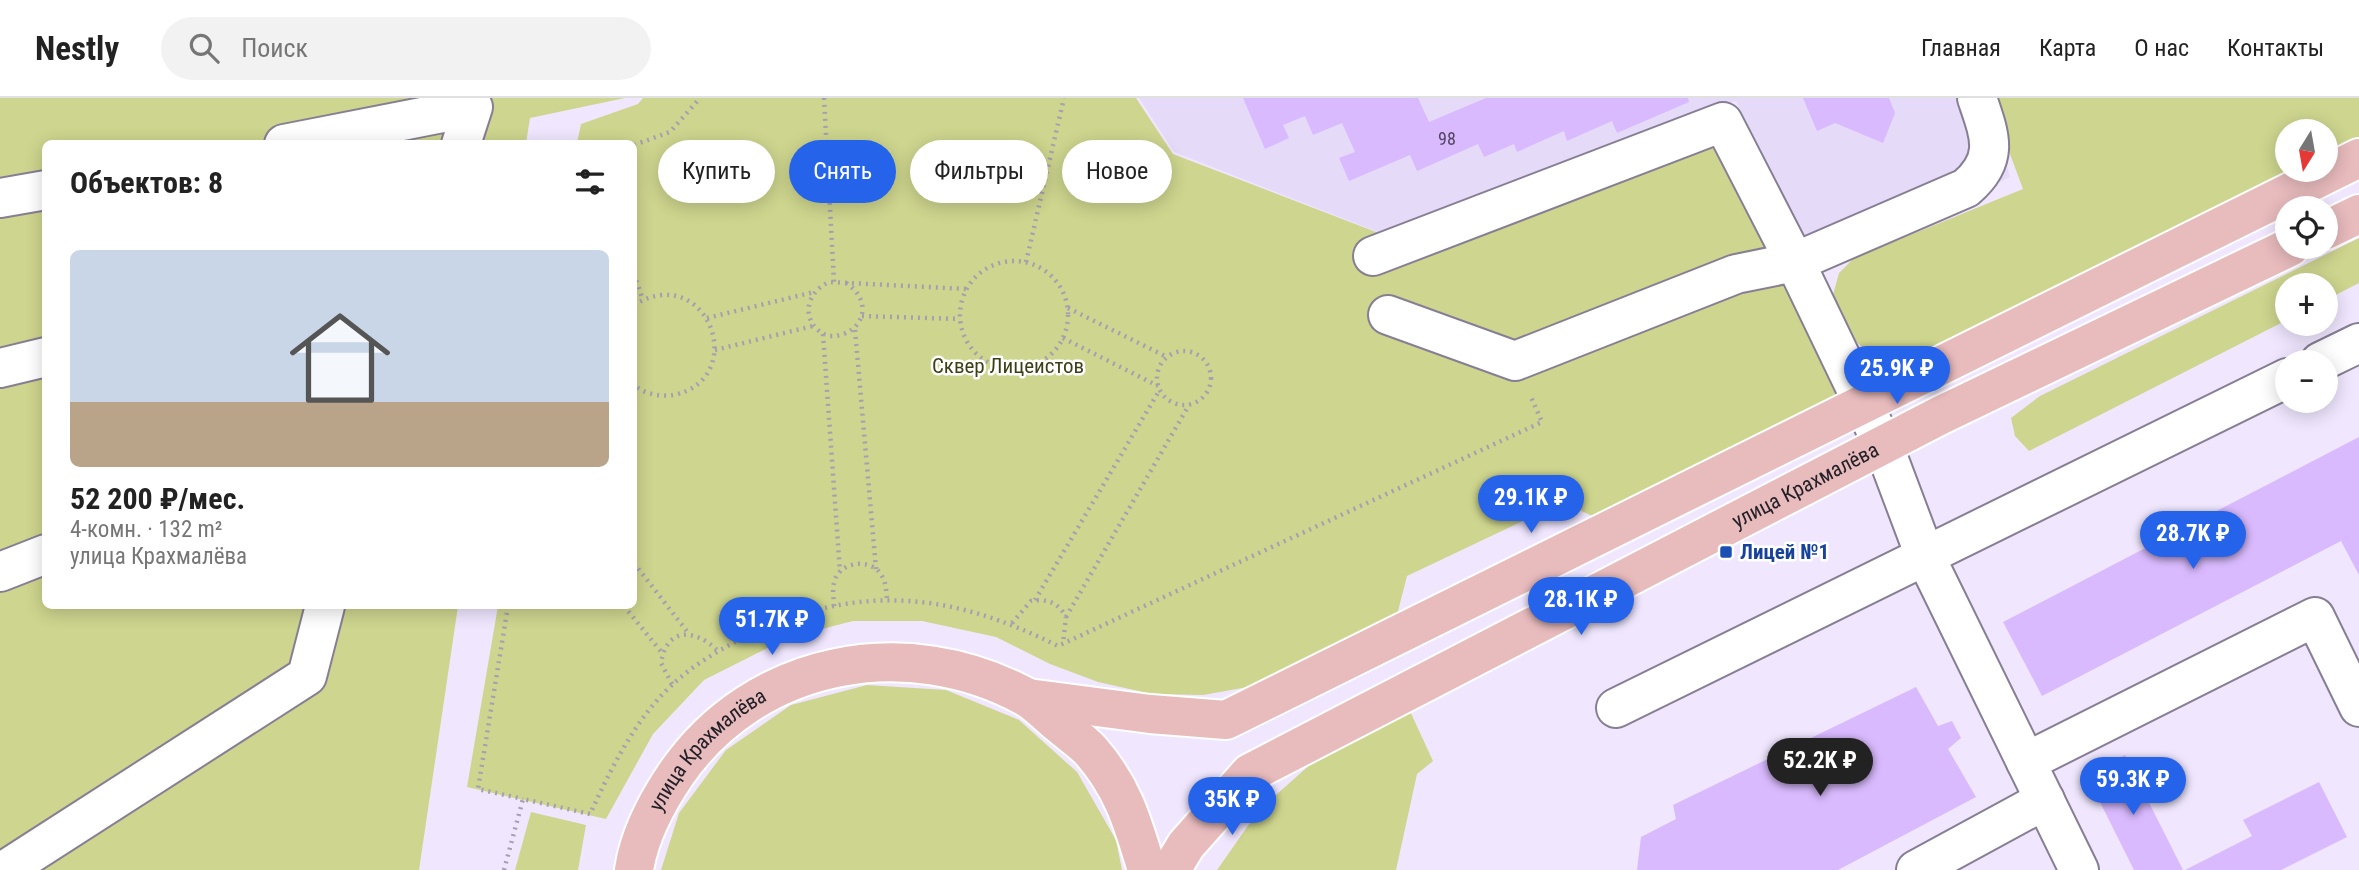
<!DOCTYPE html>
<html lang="ru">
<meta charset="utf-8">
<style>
body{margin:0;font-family:"Roboto Condensed",sans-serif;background:#f2f2f2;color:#222;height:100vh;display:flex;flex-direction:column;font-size:26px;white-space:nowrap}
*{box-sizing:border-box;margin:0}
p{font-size:23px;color:#767676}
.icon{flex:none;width:38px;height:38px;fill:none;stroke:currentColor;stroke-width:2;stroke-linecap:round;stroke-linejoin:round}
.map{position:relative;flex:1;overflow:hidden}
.sheet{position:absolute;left:42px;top:42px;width:595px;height:469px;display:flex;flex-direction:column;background:#fff;border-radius:10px;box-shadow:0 4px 18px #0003}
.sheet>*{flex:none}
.top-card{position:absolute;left:658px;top:42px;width:665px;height:63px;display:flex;gap:14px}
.needle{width:46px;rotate:191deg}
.tools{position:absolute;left:2275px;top:21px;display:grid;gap:14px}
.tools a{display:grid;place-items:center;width:63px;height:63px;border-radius:50%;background:#fff;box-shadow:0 4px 18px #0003;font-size:35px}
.price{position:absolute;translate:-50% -60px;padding:0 16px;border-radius:24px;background:#2563eb;color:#fff;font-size:23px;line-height:46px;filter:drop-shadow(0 2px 4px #0008)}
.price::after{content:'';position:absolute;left:50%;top:42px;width:21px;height:16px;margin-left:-10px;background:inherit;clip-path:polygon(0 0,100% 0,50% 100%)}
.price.current{background:#222;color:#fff}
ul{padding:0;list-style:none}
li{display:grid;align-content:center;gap:14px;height:371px;padding:0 28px}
li span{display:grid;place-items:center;height:217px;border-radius:10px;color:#555}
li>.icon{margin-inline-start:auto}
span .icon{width:126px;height:126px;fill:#fffc;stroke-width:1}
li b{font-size:30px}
h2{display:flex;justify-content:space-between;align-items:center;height:84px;padding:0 28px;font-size:30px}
.pill{padding:0 24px;border-radius:32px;background:#fff;box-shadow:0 4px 18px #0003;font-size:24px;line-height:63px}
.pill.current{background:#2563eb;color:#fff}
header{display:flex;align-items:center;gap:42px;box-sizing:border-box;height:98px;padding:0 35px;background:#fff;border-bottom:2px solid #e0e0e0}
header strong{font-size:33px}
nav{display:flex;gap:38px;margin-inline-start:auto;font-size:24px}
.search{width:490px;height:63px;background:#f2f2f2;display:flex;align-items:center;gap:18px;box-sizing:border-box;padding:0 24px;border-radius:38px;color:#767676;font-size:26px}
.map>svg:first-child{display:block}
</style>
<header>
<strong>Nestly</strong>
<div class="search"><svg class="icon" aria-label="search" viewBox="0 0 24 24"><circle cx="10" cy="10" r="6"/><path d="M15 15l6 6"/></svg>Поиск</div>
<nav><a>Главная</a><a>Карта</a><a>О нас</a><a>Контакты</a></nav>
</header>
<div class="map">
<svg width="2359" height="772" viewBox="0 0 2359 772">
<rect width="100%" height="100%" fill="#f0e7ff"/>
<polygon fill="#e6daf9" points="1139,0 1988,0 2010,79 1816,172 1736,3 1388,138 1174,54"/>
<g fill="#ced58e">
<polygon points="0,0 625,0 530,20 526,45 46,46 46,508 458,508 419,772 0,772"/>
<polygon points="643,0 1136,0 1173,56 1389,139 1733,9 1866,286 1592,418 1563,404 1407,478 1396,521 1304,570 1248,589 1203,597 1152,596 1098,584 1050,566 996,539 922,523 853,523 787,540 704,582 653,636 606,721 467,689 498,508 634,508 634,46 577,45 581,26 638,6"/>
<path d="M1989 0H2359V44L2326 61V33H2287V72H2303L1911 263C1859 259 1852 244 1832 200L1839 175 1854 160 2023 91Z"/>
<polygon points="2359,140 2359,185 2326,202 2326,187 2287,187 2287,222 2029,353 2015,338 2011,320 2040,298"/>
<polygon points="867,587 946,592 1019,622 1077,674 1116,742 1122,772 661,772 679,715 726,652 791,607"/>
<polygon points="1409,611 1433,663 1417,676 1396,772 1217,772 1259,712 1313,664"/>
<polygon points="531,714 586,727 578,772 515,772"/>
</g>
<g fill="#d9bafe">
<polygon points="1243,0 1418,0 1429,24 1486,0 1688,0 1689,4 1617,35 1612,23 1567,43 1564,33 1517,54 1514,46 1484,59 1478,46 1417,73 1410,57 1349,83 1339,60 1355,54 1342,25 1313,37 1305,18 1283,27 1289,40 1265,51"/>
<polygon points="1803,0 1889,0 1895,15 1883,45 1835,25 1817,33"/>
<polygon points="2359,339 2359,477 2341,443 2042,598 2003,524"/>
<polygon points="1916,589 1938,628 1952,623 1961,640 1948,651 1976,699 1838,772 1637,772 1641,739 1676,721 1673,707"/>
<polygon points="2125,657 2183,772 2134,772 2086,676"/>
<polygon points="2319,684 2347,739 2281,772 2185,772 2252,738 2243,722"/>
</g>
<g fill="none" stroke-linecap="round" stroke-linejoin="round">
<g stroke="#877e94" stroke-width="42">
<g id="minor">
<path d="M1977 0C1990 38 2000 61 1966 90L1795 164 1884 349 1925 458 2079 772"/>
<polyline points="284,46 473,9 461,46"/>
<polyline points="0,100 46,92"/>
<polyline points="1373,158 1723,24 1795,164 1736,176 1515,263 1388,217"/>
<polyline points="2320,264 2359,245"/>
<polyline points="0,270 46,259"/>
<polyline points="0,474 46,456"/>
<polyline points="1616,610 2287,280"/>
<polyline points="2026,664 2315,519 2359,609"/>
<polyline points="5,772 307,578 325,508"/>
<polyline points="1916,772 2045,702"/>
</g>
</g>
<g stroke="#fff" stroke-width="42">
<g id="major">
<polyline points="2326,132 2359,116"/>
<polyline points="1028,600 1150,616 1226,622 2359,60"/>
<path id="s1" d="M634 772C639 738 657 704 676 676 755 561 907 534 1026 599 1038 606 1048 617 1059 626 1069 635 1082 643 1091 653 1124 691 1133 726 1147 772"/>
<path id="s2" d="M1171 772 1186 747 1250 675 1939 318 2290 149"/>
</g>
</g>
<g stroke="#a69fb2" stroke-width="4.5" stroke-dasharray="2 5" stroke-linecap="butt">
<polyline points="824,0 834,184"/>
<polyline points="634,47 670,34 700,0"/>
<circle cx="1014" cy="217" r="54"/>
<polyline points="1026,164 1064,0"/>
<polyline points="634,176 643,202"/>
<path d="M846 185C876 204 862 240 828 238 801 227 803 196 829 184L967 191"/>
<path d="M634 207C707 162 751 280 674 297 661 299 644 296 634 287"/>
<polyline points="1068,210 1167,259"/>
<polyline points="862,218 960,221"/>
<polyline points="707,220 814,194"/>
<polyline points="855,232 876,471"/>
<polyline points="823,236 840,474"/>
<polyline points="1063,240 1158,288"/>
<polyline points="715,252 813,228"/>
<circle cx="1184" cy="280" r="27"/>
<polyline points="634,465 689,536"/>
<polyline points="1035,502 1159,293"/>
<polyline points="508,508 478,691 523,701"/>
<polyline points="624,508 663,556"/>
<path d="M834 508C834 501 832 492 834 485 838 463 872 459 882 478 886 484 886 493 887 500"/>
<polyline points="1066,519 1189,307"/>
<path d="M1012 525 1031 503C1047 500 1059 505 1066 519L1063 545"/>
<path d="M672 586 661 565C667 528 696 531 718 553"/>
<path d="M504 772 523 701 590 716C611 671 635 621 672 587 696 564 728 547 757 533 865 485 954 496 1058 548L1542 324 1531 299"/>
</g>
<use href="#minor" stroke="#fff" stroke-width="38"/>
<use href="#major" stroke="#e8bbbd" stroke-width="38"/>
</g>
<rect fill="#1a4fb4" stroke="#fff" stroke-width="2.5" x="1719" y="447" width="14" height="14" rx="3.5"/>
<g text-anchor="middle" stroke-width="5" stroke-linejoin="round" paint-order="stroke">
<g font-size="18" fill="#50465e">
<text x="1447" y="47">98</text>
</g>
<g font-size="21" fill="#3c3f16" stroke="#fff">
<text x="1008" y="275">Сквер Лицеистов</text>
</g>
<g font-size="21" fill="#232028" stroke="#fff">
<text dy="7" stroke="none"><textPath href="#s2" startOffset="751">улица Крахмалёва</textPath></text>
<text dy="7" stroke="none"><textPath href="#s1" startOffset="145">улица Крахмалёва</textPath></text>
</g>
<g font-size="21" font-weight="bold" fill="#164399" stroke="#fff" text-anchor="start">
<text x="1740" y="461">Лицей №1</text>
</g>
</g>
</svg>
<div class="tools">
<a><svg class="needle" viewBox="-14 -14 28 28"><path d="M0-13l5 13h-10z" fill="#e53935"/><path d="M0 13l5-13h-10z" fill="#767676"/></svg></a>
<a><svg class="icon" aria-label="locate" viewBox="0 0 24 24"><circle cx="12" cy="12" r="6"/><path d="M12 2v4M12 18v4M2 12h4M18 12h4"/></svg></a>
<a>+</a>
<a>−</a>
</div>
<b class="price" style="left:1897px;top:308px">25.9K ₽</b>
<b class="price" style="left:1531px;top:437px">29.1K ₽</b>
<b class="price" style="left:2193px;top:473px">28.7K ₽</b>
<b class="price" style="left:1581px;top:539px">28.1K ₽</b>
<b class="price" style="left:772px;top:559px">51.7K ₽</b>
<b class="price current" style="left:1820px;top:700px">52.2K ₽</b>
<b class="price" style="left:2133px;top:719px">59.3K ₽</b>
<b class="price" style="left:1232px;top:739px">35K ₽</b>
<div class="top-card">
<a class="pill">Купить</a>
<a class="pill current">Снять</a>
<a class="pill">Фильтры</a>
<a class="pill">Новое</a>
</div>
<section class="sheet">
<h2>Объектов: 8<svg class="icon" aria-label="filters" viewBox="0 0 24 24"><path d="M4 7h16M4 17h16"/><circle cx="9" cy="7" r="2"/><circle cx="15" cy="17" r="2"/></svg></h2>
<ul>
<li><span style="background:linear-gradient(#c9d6e8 70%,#b9a48a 0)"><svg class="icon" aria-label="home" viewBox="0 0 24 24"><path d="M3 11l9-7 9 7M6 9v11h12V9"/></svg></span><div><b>52 200 ₽/мес.</b><p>4-комн. · 132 m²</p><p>улица Крахмалёва</p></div></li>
</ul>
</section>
</div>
